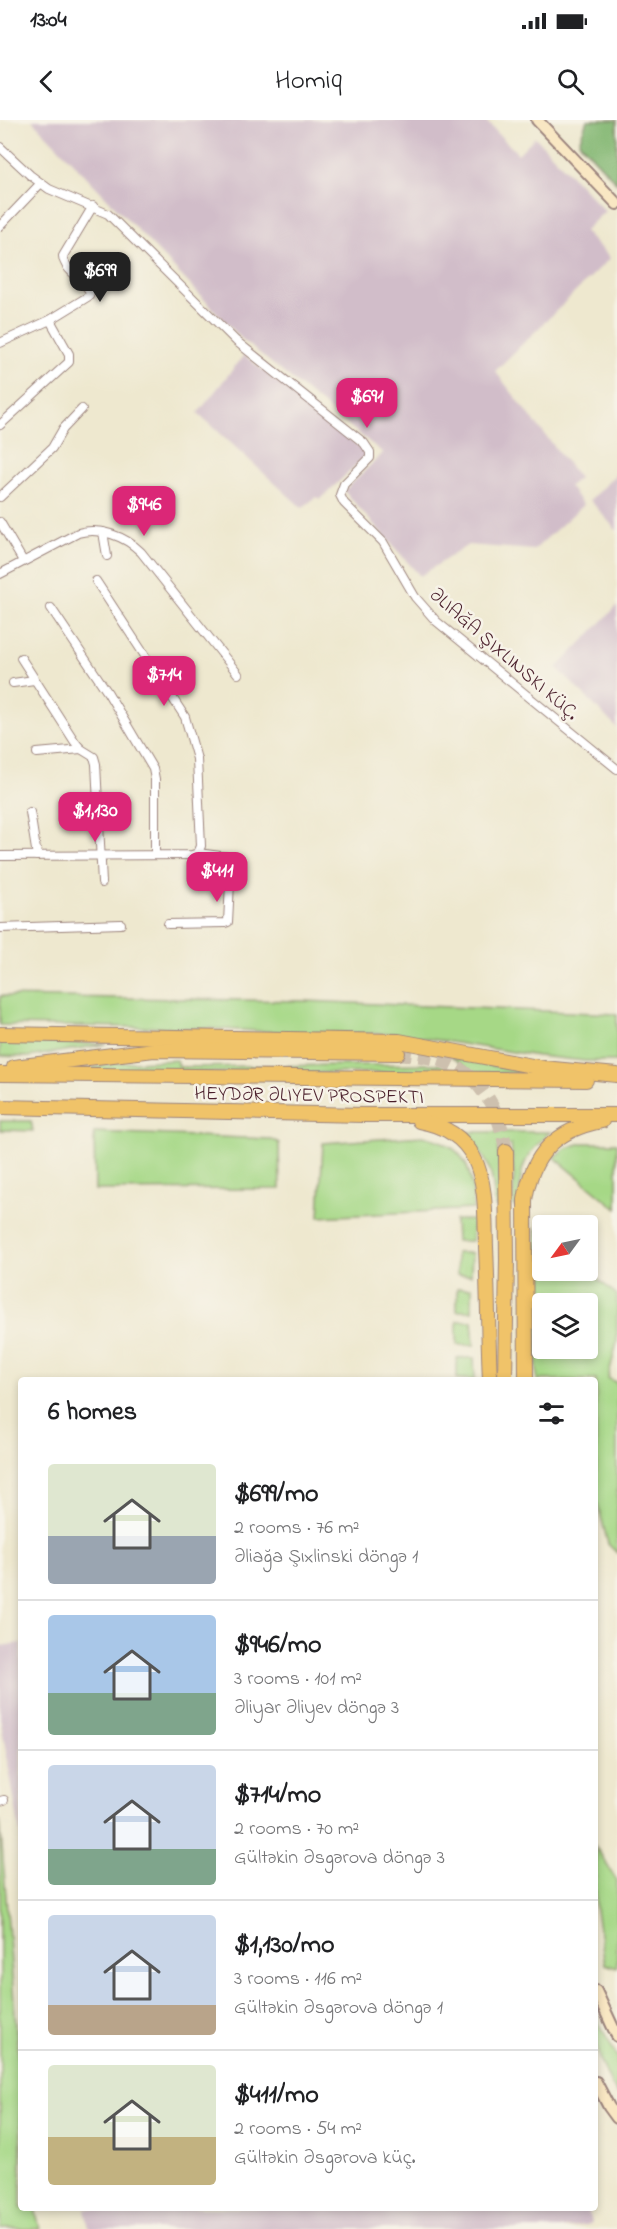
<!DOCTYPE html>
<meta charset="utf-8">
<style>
body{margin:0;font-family:"Indie Flower",sans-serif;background:#f2f2f2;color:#202124;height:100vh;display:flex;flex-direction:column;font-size:22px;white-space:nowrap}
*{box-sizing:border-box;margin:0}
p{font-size:20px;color:#757577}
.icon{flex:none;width:33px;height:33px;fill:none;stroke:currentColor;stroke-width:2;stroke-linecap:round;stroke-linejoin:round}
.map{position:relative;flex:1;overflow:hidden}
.sheet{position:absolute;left:18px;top:1257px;width:580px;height:834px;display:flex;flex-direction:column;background:#fff;border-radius:6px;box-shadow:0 3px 9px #0003}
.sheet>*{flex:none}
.needle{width:39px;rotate:237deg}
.buttons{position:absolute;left:532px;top:1095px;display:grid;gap:12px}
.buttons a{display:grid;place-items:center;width:66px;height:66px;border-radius:6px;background:#fff;box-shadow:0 3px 9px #0003;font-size:30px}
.price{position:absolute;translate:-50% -51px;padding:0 14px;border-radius:12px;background:#db2777;color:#fff;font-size:20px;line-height:39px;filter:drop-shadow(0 2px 3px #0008)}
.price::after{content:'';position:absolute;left:50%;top:36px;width:18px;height:14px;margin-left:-9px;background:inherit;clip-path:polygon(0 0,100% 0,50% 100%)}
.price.on{background:#222;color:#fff}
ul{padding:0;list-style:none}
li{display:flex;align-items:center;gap:18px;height:150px;padding:0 30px}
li+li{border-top:2px solid #e0e0e0}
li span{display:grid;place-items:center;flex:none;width:168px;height:120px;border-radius:6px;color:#555}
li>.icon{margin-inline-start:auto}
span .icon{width:72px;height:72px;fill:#fffc;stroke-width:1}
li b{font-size:26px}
h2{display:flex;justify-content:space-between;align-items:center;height:72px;padding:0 30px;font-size:26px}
.status{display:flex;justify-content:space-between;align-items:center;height:42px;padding:0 30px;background:#fff;direction:ltr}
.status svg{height:16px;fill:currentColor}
header{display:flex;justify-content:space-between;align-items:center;height:78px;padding:0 30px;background:#fff;font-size:27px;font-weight:600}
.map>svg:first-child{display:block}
</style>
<div class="status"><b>13:04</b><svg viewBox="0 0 49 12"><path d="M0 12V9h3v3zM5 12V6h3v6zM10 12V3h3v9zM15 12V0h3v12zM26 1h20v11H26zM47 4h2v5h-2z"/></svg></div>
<header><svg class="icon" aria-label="back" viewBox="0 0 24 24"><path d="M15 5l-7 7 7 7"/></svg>Homiq<svg class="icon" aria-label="search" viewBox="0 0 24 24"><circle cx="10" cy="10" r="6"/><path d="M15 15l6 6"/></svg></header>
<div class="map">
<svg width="617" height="2109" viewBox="0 0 617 2109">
<rect width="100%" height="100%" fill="#f7f3e8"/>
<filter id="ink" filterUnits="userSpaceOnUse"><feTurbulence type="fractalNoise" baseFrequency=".0167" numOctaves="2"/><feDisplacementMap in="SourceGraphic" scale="12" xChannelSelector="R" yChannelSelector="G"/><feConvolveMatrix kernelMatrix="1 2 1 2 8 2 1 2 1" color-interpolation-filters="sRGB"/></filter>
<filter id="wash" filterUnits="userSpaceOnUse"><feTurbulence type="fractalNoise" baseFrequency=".008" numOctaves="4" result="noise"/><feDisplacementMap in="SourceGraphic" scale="24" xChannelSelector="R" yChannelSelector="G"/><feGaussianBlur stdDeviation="1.35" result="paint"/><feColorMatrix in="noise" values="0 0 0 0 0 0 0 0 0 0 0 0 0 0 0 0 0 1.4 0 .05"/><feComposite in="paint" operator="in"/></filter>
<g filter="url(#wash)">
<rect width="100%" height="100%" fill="#eee8cf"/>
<g fill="#d1bdc9">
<polygon points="32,0 485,0 518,34 535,17 605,91 584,111 610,138 495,251 579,358 569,366 583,385 534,430 468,425 420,456 344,371 383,333 244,221"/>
<polygon points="244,235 365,332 365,336 321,379 316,377 302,388 198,293"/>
<polygon points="617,353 617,411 590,380"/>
<polygon points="617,486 617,608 557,548"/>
<polygon points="21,1523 21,1718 0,1597 0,1526"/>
<polygon points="85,2088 588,2088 591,2104 559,2109 89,2109"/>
</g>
<g fill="#a6d886" stroke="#787c58" stroke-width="1.5" fill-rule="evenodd">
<polygon points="0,876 305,881 617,894 617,941 585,941 538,936 399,914 277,912 201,908 0,905"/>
<polygon points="0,921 107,924 28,937 0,936"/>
<polygon points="451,937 529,953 473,953"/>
<polygon points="177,940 179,947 440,944 457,953 69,952 117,943"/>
<polygon points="0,1001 31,1001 33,1011 0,1010"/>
<polygon points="94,1012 271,1019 279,1023 280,1069 95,1070"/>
<path d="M462 1012H550C522 1037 519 1050 519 1087L513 1086 514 1057 511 1024 498 1029 502 1086 495 1087C493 1049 489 1038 462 1012Z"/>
<path d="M423 1016C465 1024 474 1050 473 1089L319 1097 323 1023Z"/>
<polygon points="582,1023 617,1023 617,1089 554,1037 566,1028"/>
<polygon points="455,1100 473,1100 472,1121 456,1121"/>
<path d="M537 1108 543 1114V1150L588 1151 617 1175V1222L608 1258 617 1263V1433L608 1424 598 1385 596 1382V1260H537ZM543 1184H588V1228H543Z"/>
<polygon points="456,1133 472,1133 471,1155 457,1155"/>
<rect x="457" y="1168" width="15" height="23"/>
<polygon points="457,1201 472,1201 474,1225 457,1225"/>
<polygon points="457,1238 474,1238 475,1260 457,1259"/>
<polygon points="0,1699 21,1971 21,2088 35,2088 40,2109 0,2109"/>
<polygon points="596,1727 617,1761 617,1848 605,1844 596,1792"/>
<path d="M596 1897 617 1937V1975C601 1946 595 1931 596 1897Z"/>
</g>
<polygon fill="#84b873" stroke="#676c4f" stroke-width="1.5" points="587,0 617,0 617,63 579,22"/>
</g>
<g filter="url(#ink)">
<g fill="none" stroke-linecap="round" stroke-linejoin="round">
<path stroke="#cdc0ae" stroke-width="14" stroke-dasharray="14 7" stroke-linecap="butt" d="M398 933C413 935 430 936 445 942 482 956 501 993 506 1031"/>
<g stroke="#9c847d" stroke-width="10">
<g id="street">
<polyline points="0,27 30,55 49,69 108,94 236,221 364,323 370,332 370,338 344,364 340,375 344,383 383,422 415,477 436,501 617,649"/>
<polyline points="0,106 41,63"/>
<path d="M0 223 50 200 89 176 90 172C84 159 64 151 63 136L93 86"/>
<polyline points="0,305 69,242 69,234 50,200"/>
<polyline points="0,377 52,328 63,309 82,289"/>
<polyline points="0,402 23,441"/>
<polyline points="103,412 107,436"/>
<path d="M0 454 78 413C100 407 125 416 141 432L238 554"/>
<polyline points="96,461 185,597 197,639 201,726 198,733"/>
<polyline points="51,488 108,573 153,649 155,659 155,734"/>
<polyline points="21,538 75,622 81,629 94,637 96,644 102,763"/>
<polyline points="13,563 34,560"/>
<polyline points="37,633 81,629"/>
<polyline points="30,692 37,736"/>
<polyline points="0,736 192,735 198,733 228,737 231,743 228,802 225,803 168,804"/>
<polyline points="0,808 121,804"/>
<polyline points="0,1681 4,1680"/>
</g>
</g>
<g stroke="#9c847d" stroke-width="14">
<g id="secondary">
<polyline points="537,0 617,84"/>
<polyline points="596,1871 617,1916"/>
<polyline points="596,1962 609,1987 617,1998"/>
</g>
</g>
<g stroke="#9c847d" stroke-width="16">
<g id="highway">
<polyline points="0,914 399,921 543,948 617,955"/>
<polyline points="14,947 154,930 398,933"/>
<polyline points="0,954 586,960"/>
<polyline points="0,987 363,995 617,995"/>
<path d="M419 1001C442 1005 463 1016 474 1038 487 1064 485 1099 486 1127 488 1172 488 1216 490 1260"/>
<polyline points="505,1260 507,1140 506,1031"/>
<path d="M526 1260 525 1080C532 1033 556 1010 602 1001"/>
</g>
</g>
<use href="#street" stroke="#fff" stroke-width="8"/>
<use href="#secondary" stroke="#f9e7c3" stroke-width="10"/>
<use href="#highway" stroke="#f0c369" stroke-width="14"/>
</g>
</g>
<g text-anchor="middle" stroke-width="5" stroke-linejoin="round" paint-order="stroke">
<g font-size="20" fill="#4a1f2b" stroke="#f7f3e8">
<text transform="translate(505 533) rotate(41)" y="7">ƏLIAĞA ŞIXLINSKI KÜÇ.</text>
<text transform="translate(309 974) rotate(1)" y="7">HEYDƏR ƏLIYEV PROSPEKTI</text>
</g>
</g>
</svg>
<div class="buttons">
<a><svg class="needle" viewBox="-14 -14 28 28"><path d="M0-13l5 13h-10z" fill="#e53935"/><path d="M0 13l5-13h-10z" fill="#757577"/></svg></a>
<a><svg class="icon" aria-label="layers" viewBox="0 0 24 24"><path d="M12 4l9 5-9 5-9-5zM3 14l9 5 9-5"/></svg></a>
</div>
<b class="price on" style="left:100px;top:183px">$699</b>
<b class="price" style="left:367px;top:309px">$691</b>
<b class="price" style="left:144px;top:417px">$946</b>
<b class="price" style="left:164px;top:587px">$714</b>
<b class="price" style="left:95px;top:723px">$1,130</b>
<b class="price" style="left:217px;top:783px">$411</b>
<section class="sheet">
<h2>6 homes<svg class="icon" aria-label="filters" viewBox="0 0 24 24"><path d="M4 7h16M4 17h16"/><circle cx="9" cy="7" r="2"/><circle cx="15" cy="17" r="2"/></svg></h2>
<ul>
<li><span style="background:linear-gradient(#dfe7d0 60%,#9aa5b1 0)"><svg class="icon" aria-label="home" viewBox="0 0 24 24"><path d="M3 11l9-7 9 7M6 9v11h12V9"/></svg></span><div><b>$699/mo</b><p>2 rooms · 76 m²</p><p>Əliağa Şıxlinski döngə 1</p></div></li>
<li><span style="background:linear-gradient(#a9c7e8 65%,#7fa58c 0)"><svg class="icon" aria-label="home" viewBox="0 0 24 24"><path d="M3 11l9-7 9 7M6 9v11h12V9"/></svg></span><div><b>$946/mo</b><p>3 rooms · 101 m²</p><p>Əliyar Əliyev döngə 3</p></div></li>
<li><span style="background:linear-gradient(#c9d6e8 70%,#7fa58c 0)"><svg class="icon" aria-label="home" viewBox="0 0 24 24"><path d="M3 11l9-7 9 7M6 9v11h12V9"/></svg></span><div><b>$714/mo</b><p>2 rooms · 70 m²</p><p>Gültəkin Əsgərova döngə 3</p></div></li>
<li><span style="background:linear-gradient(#c9d6e8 75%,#b9a48a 0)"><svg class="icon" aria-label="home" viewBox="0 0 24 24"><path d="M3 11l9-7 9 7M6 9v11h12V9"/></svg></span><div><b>$1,130/mo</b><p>3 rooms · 116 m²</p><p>Gültəkin Əsgərova döngə 1</p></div></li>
<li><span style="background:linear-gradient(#dfe7d0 60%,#c2b280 0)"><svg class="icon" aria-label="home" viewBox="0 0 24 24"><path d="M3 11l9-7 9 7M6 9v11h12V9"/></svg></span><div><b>$411/mo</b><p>2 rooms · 54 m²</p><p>Gültəkin Əsgərova küç.</p></div></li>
</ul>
</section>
</div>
